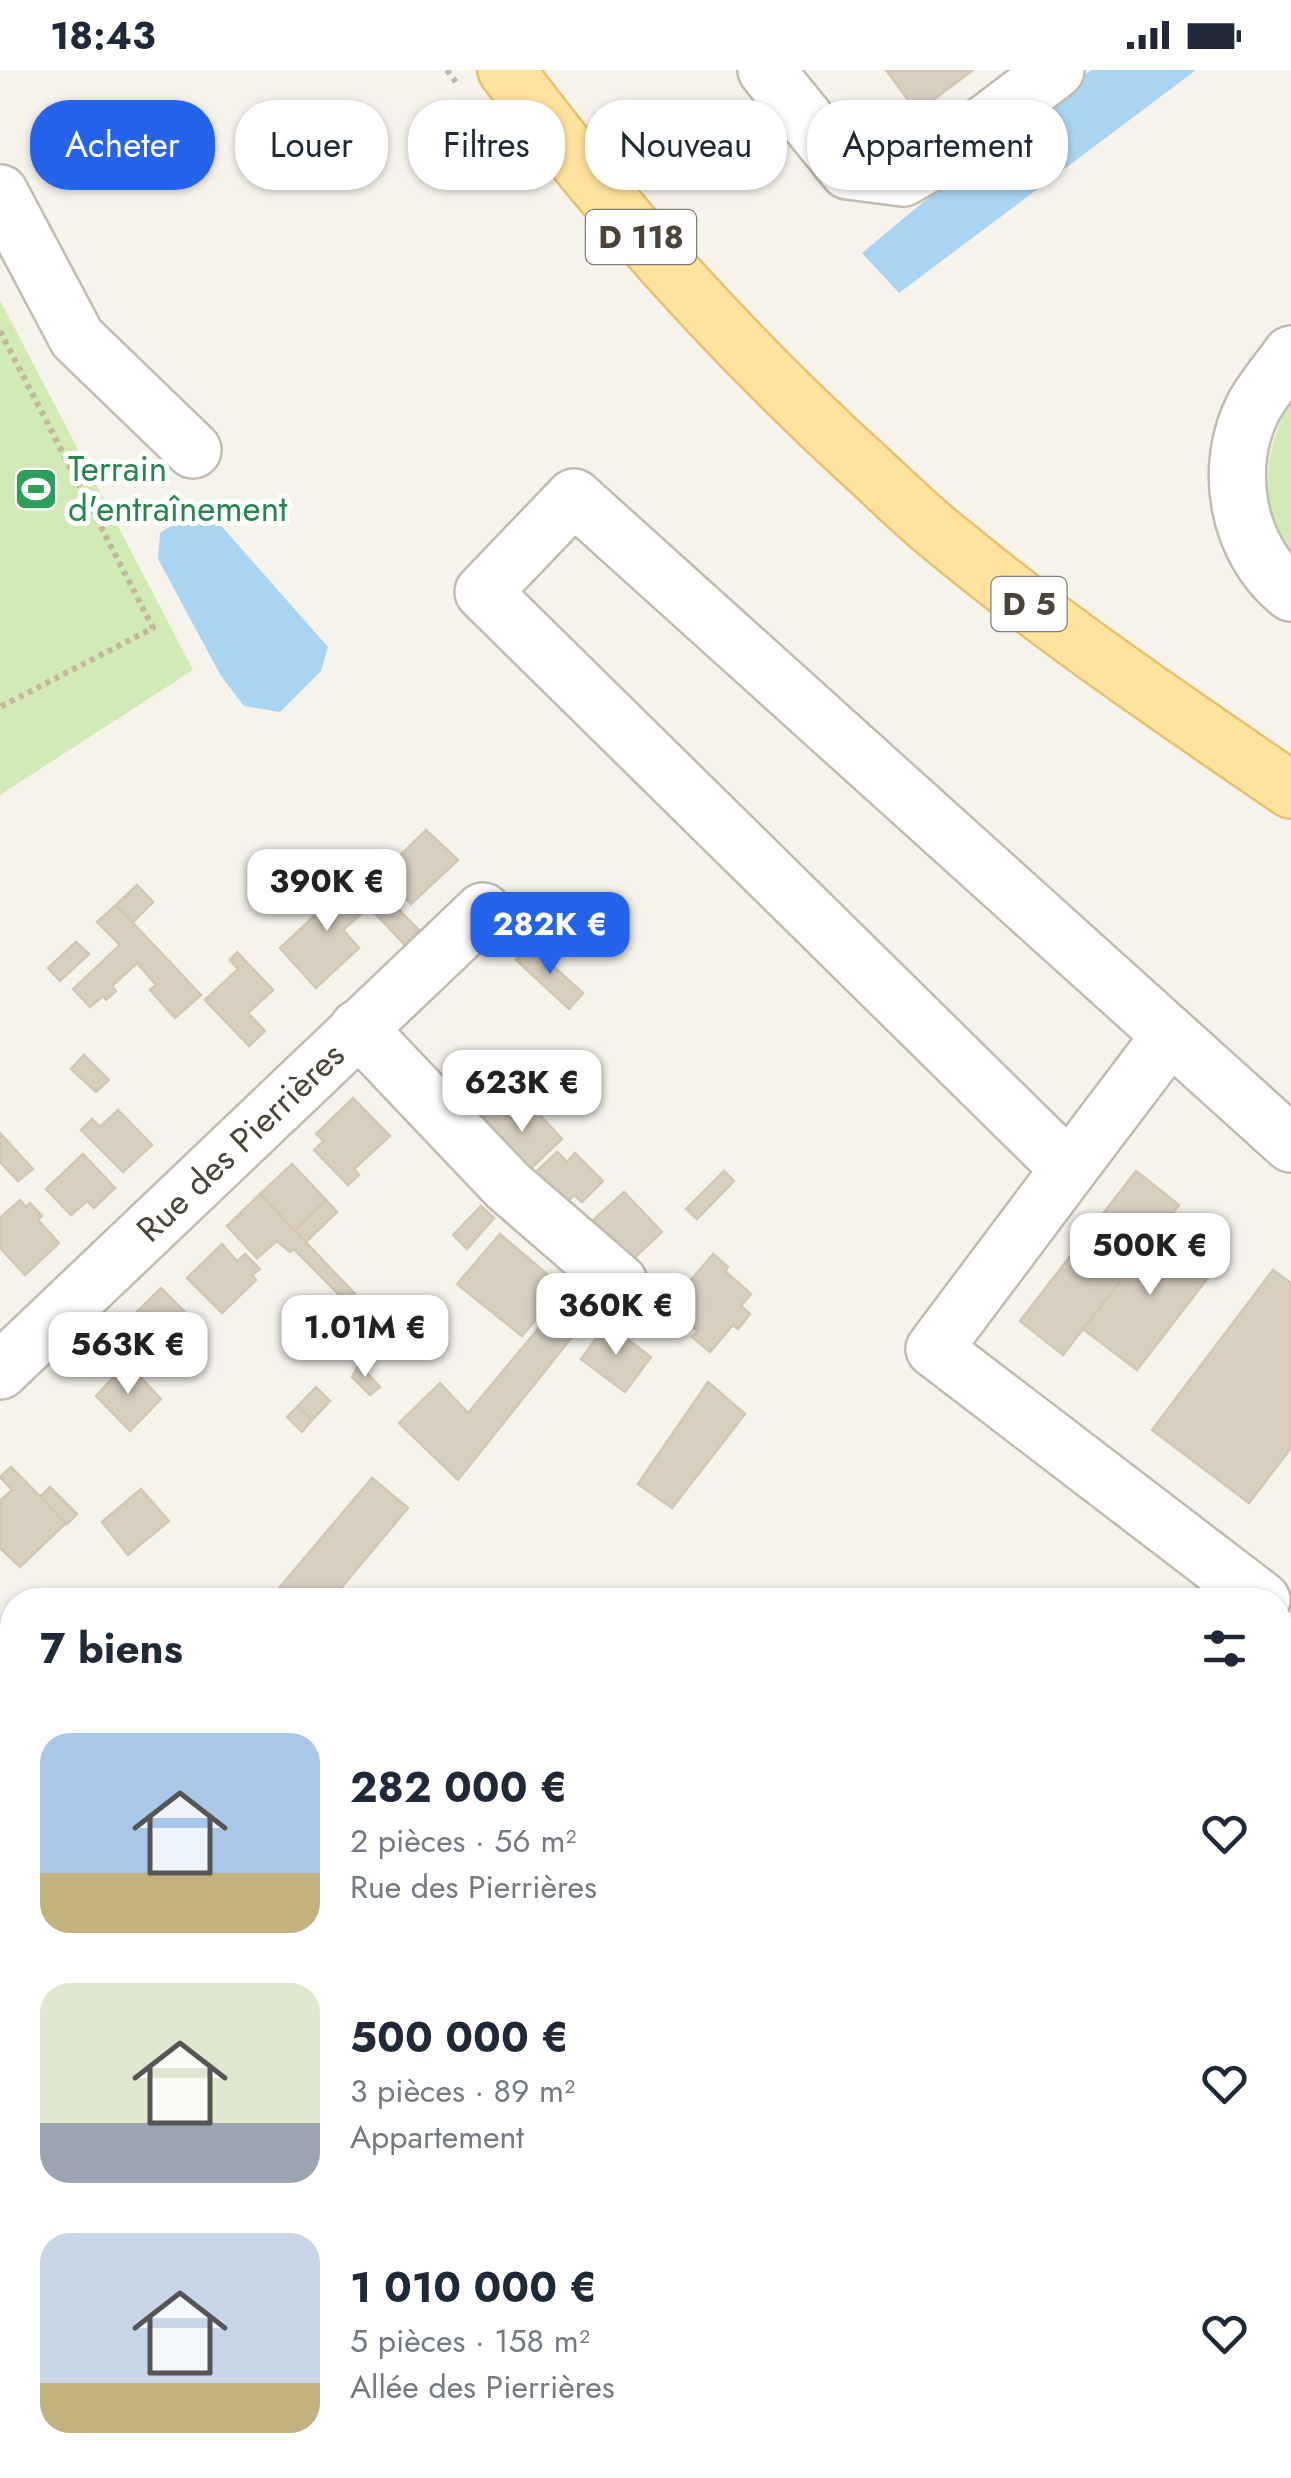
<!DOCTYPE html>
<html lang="fr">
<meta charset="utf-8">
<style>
body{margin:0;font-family:Jost,sans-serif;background:#f6f6f7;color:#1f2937;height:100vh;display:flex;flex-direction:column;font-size:38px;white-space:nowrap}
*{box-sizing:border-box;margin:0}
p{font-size:32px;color:#747a83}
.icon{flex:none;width:55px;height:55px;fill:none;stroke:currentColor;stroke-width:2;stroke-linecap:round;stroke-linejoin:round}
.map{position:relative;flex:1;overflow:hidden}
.panel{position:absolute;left:0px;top:1518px;width:1292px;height:892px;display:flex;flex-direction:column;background:#fff;border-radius:40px 40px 0 0;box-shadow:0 2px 8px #0004}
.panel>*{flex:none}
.hud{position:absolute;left:30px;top:30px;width:1232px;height:90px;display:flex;gap:20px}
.price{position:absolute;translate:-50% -85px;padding:0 22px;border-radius:20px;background:#fff;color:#222;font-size:32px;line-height:65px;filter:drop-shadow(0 2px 5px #0008)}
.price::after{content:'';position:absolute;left:50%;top:60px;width:30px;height:22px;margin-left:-15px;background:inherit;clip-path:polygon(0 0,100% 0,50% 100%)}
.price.current{background:#2563eb;color:#fff}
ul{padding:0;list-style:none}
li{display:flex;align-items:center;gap:30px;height:250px;padding:0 40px}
li span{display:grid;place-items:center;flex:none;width:280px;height:200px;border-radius:30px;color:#555}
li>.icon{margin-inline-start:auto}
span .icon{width:120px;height:120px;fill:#fffc;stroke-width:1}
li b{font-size:42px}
h2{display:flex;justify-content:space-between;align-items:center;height:120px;padding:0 40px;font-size:42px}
.pill{padding:0 35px;border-radius:40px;background:#fff;box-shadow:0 2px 8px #0004;font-size:35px;line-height:90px}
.pill.current{background:#2563eb;color:#fff}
.status{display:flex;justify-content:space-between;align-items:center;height:70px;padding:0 50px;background:#fff;direction:ltr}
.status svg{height:28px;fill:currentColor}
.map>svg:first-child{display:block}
</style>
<div class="status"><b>18:43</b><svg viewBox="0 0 49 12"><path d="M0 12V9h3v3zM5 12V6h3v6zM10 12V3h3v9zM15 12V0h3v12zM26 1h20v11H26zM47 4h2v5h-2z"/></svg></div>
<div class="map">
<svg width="1291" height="2408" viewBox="0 0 1291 2408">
<rect width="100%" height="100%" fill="#f6f3ec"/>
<g fill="#d2eab5">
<polygon points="0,230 193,600 0,725"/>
<path d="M1291 327V485C1257 427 1263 387 1291 327Z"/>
</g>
<g fill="#a9d4f2">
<polygon points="1091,0 1196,0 899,223 862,183 956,105"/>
<polygon points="194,441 216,450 328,577 321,601 280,642 244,636 221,606 158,489 160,463"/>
</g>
<g fill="#d8cfc1" stroke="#d3c7b4" stroke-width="2.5">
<polygon points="886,0 973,0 917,42"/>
<polygon points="426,760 458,790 411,834 382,803"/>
<polygon points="341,807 369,837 343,860 359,878 316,918 280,878 323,838 316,830"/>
<polygon points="369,810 419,860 404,874 355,822"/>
<polygon points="137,815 153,832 133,852 116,835"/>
<polygon points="116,835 201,925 175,948 150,920 156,915 137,893 112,916 116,921 106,930 103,926 90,937 73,919 120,875 97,852"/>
<polygon points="76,872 89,884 60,911 48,898"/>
<polygon points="530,875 583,923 569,939 516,890"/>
<polygon points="237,882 273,920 248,943 265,961 249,976 205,930 238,899 230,890"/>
<polygon points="84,985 109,1010 96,1022 71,999"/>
<polygon points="353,1028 390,1066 354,1099 359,1105 348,1115 314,1080 324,1071 316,1064"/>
<polygon points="529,1033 562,1069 525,1104 479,1052 498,1035 511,1049"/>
<polygon points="118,1040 152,1075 123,1102 81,1060 92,1049 100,1057"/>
<polygon points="0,1063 33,1099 18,1111 0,1092"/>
<polygon points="557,1082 567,1092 575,1083 603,1111 582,1132 574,1125 564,1135 534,1104"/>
<polygon points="83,1084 115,1118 94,1138 87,1131 71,1145 46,1119"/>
<polygon points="292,1094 326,1130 295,1160 260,1124"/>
<polygon points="724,1101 734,1111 697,1149 686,1139"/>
<polygon points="1136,1101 1179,1135 1063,1285 1020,1251"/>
<polygon points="624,1122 662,1162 631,1191 592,1151"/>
<polygon points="260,1124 355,1224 347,1233 294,1179 290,1182 277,1171 257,1188 227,1156"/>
<polygon points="20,1130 26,1137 30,1133 42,1146 38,1150 59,1173 25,1205 0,1178 0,1148"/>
<polygon points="326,1130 337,1142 306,1172 295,1160"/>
<polygon points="481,1136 494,1148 467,1179 453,1165"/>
<polygon points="1164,1156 1217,1196 1137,1300 1083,1259"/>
<polygon points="500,1164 568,1222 547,1248 541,1243 522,1266 457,1214"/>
<polygon points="222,1174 237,1191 245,1184 260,1199 252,1205 256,1210 222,1243 187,1208"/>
<polygon points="713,1184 728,1197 725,1201 751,1224 741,1236 750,1244 738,1259 733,1255 710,1282 692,1267 698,1261 668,1237"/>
<polygon points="1273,1200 1291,1213 1291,1378 1249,1433 1152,1360"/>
<polygon points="573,1217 596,1237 458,1410 399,1353 440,1313 468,1343"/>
<polygon points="161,1218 199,1256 155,1299 118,1261"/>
<polygon points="384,1233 403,1252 393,1263 374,1243"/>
<polygon points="607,1254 651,1287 625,1322 581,1289"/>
<polygon points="127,1293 161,1329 130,1361 96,1326"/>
<polygon points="359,1294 380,1317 370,1325 352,1307"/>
<polygon points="708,1312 745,1344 672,1438 638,1414"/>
<polygon points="316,1317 330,1331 312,1350 298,1336"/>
<polygon points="298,1336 312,1350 302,1362 287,1347"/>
<polygon points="11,1397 66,1453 20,1497 0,1478 0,1431 12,1420 0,1407"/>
<polygon points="372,1408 408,1438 331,1530 269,1530"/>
<polygon points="50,1417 77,1444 67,1454 40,1427"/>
<polygon points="141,1419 169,1451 128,1485 102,1452"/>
<polygon points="0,1643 12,1653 12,1681 5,1691 0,1687"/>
<polygon points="12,1891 12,1947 4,1964 0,1962 0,1915"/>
<polygon points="3,2074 12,2079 10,2086 12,2146 0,2140"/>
<polygon points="879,2398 909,2398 904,2408 874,2408"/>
</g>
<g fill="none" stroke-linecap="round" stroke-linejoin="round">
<g stroke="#c2bbae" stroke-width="60">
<g id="minor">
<polyline points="766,0 848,101 903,108 945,84 1056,0"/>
<polyline points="0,123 77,268 193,380"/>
<path d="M1291 284C1279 301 1264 318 1254 336 1222 397 1237 480 1291 523"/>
<polyline points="358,958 508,1116 619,1212"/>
<polyline points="1069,1099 1169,967"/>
<path id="s1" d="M0 1301 483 841"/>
<polyline points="1262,1530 934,1279 1069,1099 483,522 574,427 1291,1074"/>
<polyline points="0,1759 12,1769"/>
<polyline points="0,2002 12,1978"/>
<polyline points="991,2398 1007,2408"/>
</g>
</g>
<g stroke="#e6c16a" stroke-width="60">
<path id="major" d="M506 0C614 144 735 278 868 399 894 423 919 448 947 470 1056 560 1174 640 1291 720"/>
</g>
<g stroke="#c4b79f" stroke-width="6" stroke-dasharray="5 5" stroke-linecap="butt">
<polyline points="447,0 458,15"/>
<polyline points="0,261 153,558 0,637"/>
</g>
<use href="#minor" stroke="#fff" stroke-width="55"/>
<use href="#major" stroke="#ffe39c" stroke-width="55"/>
</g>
<defs>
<g id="stadium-square" transform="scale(2.25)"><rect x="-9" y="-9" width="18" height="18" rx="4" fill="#2e9e5b" stroke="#fff"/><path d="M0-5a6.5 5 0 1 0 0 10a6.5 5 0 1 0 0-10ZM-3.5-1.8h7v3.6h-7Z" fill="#fff"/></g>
</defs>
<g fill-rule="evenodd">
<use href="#stadium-square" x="36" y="419"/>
</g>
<g text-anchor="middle" stroke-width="10" stroke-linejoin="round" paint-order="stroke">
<g fill="#fff" stroke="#817c74" stroke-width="2.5">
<rect x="586" y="140" width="110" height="54" rx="8"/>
<rect x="991.5" y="507" width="75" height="54" rx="8"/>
</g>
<g font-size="32" font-weight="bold" fill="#4b4439">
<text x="641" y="178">D 118</text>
<text x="1029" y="545">D 5</text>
</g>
<g font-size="35" fill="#27864d" stroke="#fff" text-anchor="start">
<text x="68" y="411">Terrain<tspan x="68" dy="40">d'entraînement</tspan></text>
</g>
<g font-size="35" fill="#4b4439" stroke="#fff">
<text dy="12" stroke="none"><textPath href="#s1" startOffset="332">Rue des Pierrières</textPath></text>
</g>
</g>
</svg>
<b class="price" style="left:327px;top:864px">390K €</b>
<b class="price current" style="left:550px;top:907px">282K €</b>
<b class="price" style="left:522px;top:1065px">623K €</b>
<b class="price" style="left:1150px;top:1228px">500K €</b>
<b class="price" style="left:616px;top:1288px">360K €</b>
<b class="price" style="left:365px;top:1310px">1.01M €</b>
<b class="price" style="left:128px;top:1327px">563K €</b>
<div class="hud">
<a class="pill current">Acheter</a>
<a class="pill">Louer</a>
<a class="pill">Filtres</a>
<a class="pill">Nouveau</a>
<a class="pill">Appartement</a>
</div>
<section class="panel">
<h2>7 biens<svg class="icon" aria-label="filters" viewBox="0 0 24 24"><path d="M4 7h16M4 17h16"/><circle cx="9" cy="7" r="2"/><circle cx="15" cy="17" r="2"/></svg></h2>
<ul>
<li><span style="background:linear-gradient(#a9c7e8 70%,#c2b280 0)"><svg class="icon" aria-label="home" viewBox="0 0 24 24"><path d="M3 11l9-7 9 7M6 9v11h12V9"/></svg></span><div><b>282 000 €</b><p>2 pièces · 56 m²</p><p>Rue des Pierrières</p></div><svg class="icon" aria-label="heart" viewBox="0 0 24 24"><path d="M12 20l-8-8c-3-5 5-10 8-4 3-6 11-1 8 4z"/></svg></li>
<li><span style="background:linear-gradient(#dfe7d0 70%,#9aa5b1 0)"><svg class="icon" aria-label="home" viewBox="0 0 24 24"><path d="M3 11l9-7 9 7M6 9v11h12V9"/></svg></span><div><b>500 000 €</b><p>3 pièces · 89 m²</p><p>Appartement</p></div><svg class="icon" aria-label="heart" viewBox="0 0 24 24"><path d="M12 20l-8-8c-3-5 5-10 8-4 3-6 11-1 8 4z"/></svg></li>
<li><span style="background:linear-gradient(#c9d6e8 75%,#c2b280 0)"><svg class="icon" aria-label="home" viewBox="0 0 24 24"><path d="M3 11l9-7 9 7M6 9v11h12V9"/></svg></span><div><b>1 010 000 €</b><p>5 pièces · 158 m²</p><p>Allée des Pierrières</p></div><svg class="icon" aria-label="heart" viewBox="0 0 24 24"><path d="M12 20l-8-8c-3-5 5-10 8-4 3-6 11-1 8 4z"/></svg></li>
</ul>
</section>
</div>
